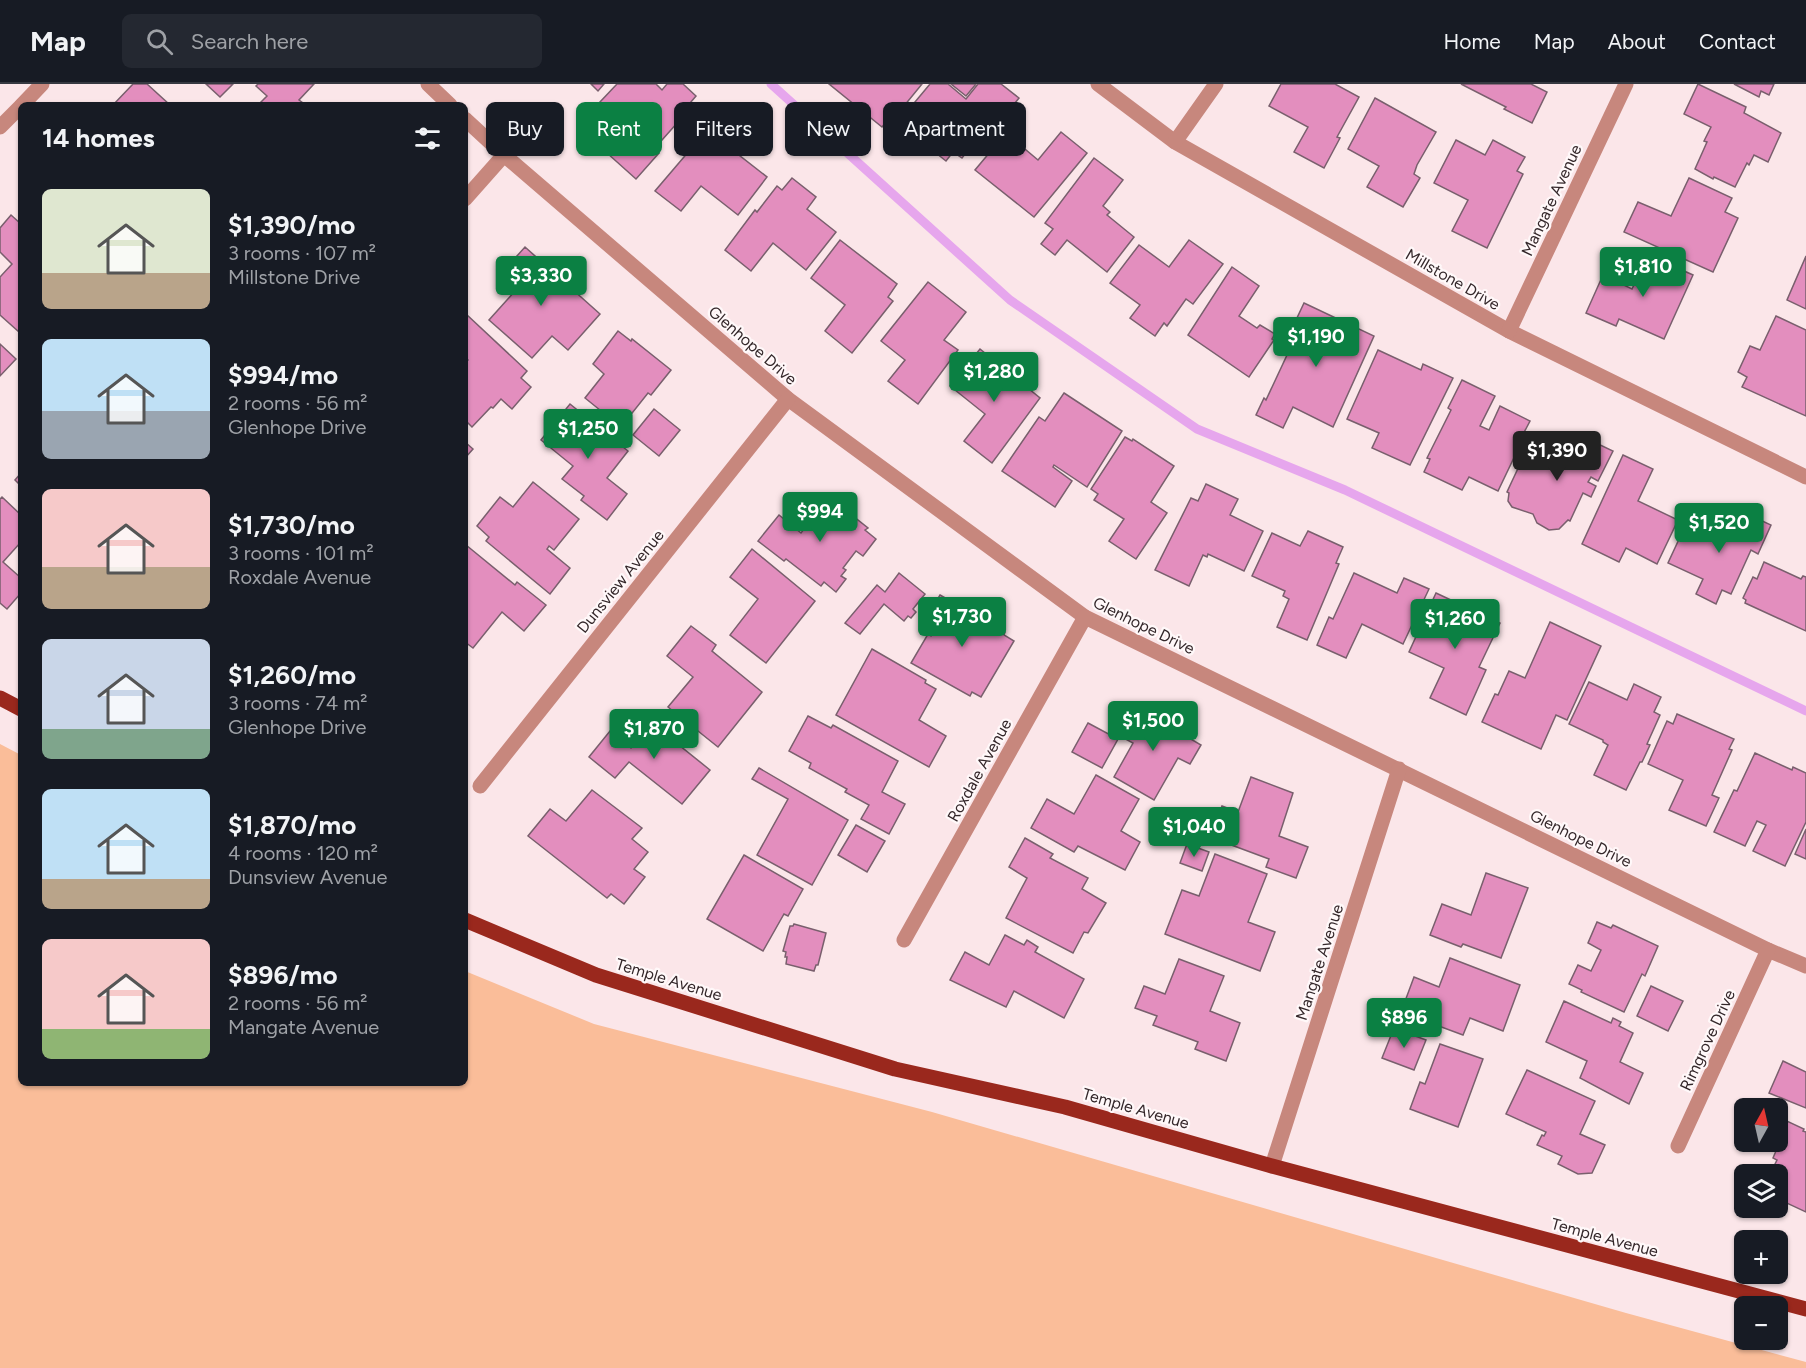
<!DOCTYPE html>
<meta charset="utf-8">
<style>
body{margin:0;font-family:Figtree,sans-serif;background:#242831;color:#f1f3f6;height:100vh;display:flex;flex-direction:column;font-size:22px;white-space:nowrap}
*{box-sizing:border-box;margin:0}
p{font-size:20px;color:#9ea1a6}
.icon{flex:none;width:33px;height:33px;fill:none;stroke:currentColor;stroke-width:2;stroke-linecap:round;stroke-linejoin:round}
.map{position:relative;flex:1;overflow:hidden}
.sheet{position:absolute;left:18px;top:18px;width:450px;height:984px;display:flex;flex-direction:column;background:#171b24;border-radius:9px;box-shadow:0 2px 4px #0004}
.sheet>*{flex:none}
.guide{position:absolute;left:486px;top:18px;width:570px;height:54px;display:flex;gap:12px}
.needle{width:39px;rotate:8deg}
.tools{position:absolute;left:1734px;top:1014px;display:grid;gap:12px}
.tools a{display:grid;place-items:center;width:54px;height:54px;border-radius:9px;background:#171b24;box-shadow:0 2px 4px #0004;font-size:30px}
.price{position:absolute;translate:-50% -51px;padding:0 14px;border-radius:6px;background:#0b8043;color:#fff;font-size:20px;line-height:39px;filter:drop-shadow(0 2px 3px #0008)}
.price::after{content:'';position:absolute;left:50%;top:36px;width:18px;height:14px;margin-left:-9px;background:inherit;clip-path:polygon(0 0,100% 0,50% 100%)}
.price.on{background:#222;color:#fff}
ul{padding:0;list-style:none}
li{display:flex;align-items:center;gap:18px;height:150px;padding:0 24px}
li span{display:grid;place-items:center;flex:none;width:168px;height:120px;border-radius:9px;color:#555}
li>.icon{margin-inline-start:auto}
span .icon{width:72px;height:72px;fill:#fffc;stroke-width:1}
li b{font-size:26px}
h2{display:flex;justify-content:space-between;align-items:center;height:72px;padding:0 24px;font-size:26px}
.pill{padding:0 21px;border-radius:9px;background:#171b24;box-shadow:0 2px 4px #0004;font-size:21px;line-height:54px}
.pill.on{background:#0b8043;color:#fff}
header{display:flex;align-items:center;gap:36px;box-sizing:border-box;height:84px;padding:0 30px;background:#171b24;border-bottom:2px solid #363941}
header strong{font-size:28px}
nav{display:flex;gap:33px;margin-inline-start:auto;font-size:21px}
.search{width:420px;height:54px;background:#242831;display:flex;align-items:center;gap:15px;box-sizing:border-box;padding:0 21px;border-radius:9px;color:#9ea1a6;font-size:22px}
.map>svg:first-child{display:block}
</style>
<header>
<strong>Map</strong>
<div class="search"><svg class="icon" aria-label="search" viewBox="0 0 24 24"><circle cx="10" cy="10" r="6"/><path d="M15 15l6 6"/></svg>Search here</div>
<nav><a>Home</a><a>Map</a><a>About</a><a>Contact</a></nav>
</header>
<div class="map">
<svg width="1806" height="1284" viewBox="0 0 1806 1284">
<rect width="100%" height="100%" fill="#fbe6e9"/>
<polygon fill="#fabd99" points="0,660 21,671 21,999 465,999 465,887 594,940 932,1028 1626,1229 1806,1278 1806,1284 0,1284"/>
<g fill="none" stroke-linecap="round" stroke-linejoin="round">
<polyline stroke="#e6a6ed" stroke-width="9" points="771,0 1010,216 1197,345 1345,406 1806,627"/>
</g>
<g fill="#e38ebe" stroke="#795f6d" stroke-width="1.5">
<polygon points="133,0 147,0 170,21 113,21"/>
<polygon points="206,0 233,0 220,13"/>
<polygon points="258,0 314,0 299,16 303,19 302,21 258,21 267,12 256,2"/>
<polygon points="591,0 604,0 598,7"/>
<polygon points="617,0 656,0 662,6 667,0 683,0 696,12 684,26 687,28 654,65 659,69 636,95 607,69 629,44 600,18"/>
<polygon points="829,0 922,0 895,33 893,30 882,43"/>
<polygon points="930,0 948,0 966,15 978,0 1001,0 1019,14 982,60 976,56 962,74 953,68 946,77 902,42 909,34 905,30"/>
<polygon points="951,0 976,0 966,12"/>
<polygon points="1281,0 1335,0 1359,13 1337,53 1340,54 1324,84 1294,68 1308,43 1269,22"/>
<polygon points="1461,0 1531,0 1547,8 1532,39 1504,25 1506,23"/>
<polygon points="1698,0 1746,23 1744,29 1781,49 1768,78 1754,71 1749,81 1747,79 1735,103 1714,93 1713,95 1695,85 1707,58 1704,57 1711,43 1684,30"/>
<polygon points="1734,0 1774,0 1769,11 1761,7 1759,13"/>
<polygon points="1375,14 1436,48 1417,81 1414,90 1420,94 1403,123 1367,103 1379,82 1348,65"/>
<polygon points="721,38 748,59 739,71 767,93 738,131 701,102 681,127 655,107 707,46 712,50"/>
<polygon points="1061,48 1087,69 1034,133 975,86 1006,49 1038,76"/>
<polygon points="1456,56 1485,71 1493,56 1525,73 1517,87 1523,90 1487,164 1452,147 1468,116 1434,99"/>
<polygon points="1094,74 1123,96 1103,122 1110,128 1107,131 1134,153 1107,188 1067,156 1055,171 1041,160 1053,145 1045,139"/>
<polygon points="792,94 816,113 807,125 836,148 806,186 773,159 751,187 725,166 755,126 757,128 777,102 782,106"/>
<polygon points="1689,94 1732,114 1725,128 1738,134 1713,188 1624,148 1638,118 1671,132"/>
<polygon points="11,131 21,140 21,246 19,248 0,231 0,193 12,180 0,168 0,144"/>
<polygon points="840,156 897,200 888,213 893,217 852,269 825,247 845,221 811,194"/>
<polygon points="1189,156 1223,180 1193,220 1186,215 1167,242 1164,239 1155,252 1130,234 1140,221 1110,199 1139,161 1169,183"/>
<polygon points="525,163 600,230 568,266 552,252 532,274 489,236 515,207 499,192"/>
<polygon points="1648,171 1693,191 1664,255 1619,235 1616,242 1586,229 1603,191 1632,205"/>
<polygon points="1806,172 1806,225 1787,216"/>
<polygon points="1232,183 1259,202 1239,232 1257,244 1260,241 1275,250 1272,255 1274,256 1249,293 1188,251"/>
<polygon points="928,198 966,228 944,256 958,266 918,320 888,297 905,276 881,257"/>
<polygon points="1304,219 1374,252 1333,343 1293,323 1283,344 1256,331 1264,314 1266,316 1287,271 1283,269 1291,252 1289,251"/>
<polygon points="466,230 527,287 521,294 531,303 512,325 501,315 493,324 491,323 472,343 465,336 465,279 468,276 465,273"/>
<polygon points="1776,232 1806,246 1806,332 1742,303 1747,293 1738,288 1750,262 1760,266"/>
<polygon points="618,247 631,257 632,255 671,286 651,311 648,309 621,343 585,314 604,290 593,280"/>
<polygon points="0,260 16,275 0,292"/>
<polygon points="980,265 1040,314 992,379 964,357 985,330 950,302"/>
<polygon points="1378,266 1421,286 1423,280 1453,294 1410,381 1372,364 1379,349 1347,335"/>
<polygon points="1462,296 1495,312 1480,342 1489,346 1500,322 1530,337 1518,360 1520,361 1498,407 1469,393 1462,406 1424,388 1430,375 1427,374 1451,326 1448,324"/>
<polygon points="1064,309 1122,347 1087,403 1054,381 1053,383 1072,397 1055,423 1002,387 1039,333 1045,337"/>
<polygon points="570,320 628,367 607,394 627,410 607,436 581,416 584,412 562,395 573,382 541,356"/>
<polygon points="654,325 680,346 659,372 633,351"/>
<polygon points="1575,349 1613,367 1598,397 1591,393 1588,398 1596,402 1591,413 1583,409 1570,437 1568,436 1559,445 1549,446 1537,439 1533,430 1512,423 1508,417 1509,409 1507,408 1528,363 1561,379"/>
<polygon points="1125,353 1132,357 1133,355 1174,382 1151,418 1167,429 1136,475 1109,457 1124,435 1094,416 1098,410 1091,405"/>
<polygon points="465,358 473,365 465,374"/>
<polygon points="1623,371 1653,385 1638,417 1678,436 1657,480 1626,464 1619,478 1582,460"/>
<polygon points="21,389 21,402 15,396"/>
<polygon points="533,398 579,435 554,466 549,462 547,465 570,484 550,510 486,457 489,453 477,442 500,413 513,423"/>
<polygon points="1206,400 1238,415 1230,431 1263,447 1244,487 1208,470 1207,473 1203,471 1189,502 1155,486 1191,414 1198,417"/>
<polygon points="2,413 21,431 21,458 3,478 21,494 21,509 7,525 0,519 0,415"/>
<polygon points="829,413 868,444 865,446 876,455 863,472 856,467 843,484 846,486 841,492 846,495 836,508 824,498 821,502 786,475 784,477 758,457 779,431 801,449"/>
<polygon points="1741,427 1771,441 1758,470 1751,466 1731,510 1722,506 1716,520 1696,510 1703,495 1668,479 1687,438 1721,454 1723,452 1729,454"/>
<polygon points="1308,447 1343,463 1336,479 1339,480 1307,556 1277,543 1289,515 1283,512 1285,507 1252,492 1272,449 1300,462"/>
<polygon points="466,461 515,501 517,498 546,521 524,547 502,528 473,564 465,558"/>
<polygon points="752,465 815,517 766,579 730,551 758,515 730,493"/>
<polygon points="1764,478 1801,495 1803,492 1806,493 1806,547 1745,519 1746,516 1743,514 1753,493 1757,495"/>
<polygon points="899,489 925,510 913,525 916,528 911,534 908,532 904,537 884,520 860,550 845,539 877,501 885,508"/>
<polygon points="1354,489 1397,509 1404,494 1429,505 1403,560 1362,540 1346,574 1317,561 1329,533 1333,535"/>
<polygon points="1436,509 1500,539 1479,583 1486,586 1466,631 1430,614 1444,584 1409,568"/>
<polygon points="940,511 1005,548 1004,551 1014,557 981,613 972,608 970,612 911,579 928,550 931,552 936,543 925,537"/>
<polygon points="1550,538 1601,562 1567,636 1556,631 1541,665 1482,638 1495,610 1498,611 1509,587 1525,594"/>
<polygon points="691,542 716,561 712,567 762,608 718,663 668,623 693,593 667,572"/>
<polygon points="872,565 926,596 925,599 936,605 919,636 946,652 929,683 836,631"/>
<polygon points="1589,598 1627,616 1634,600 1661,613 1654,628 1660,631 1647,660 1650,661 1642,678 1640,678 1626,706 1594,691 1608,661 1603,658 1603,656 1569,640"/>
<polygon points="1138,621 1191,651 1189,654 1201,661 1190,680 1178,674 1154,716 1114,693 1133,659 1120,652"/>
<polygon points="1677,630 1734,655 1729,665 1732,666 1712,711 1719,714 1706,742 1669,726 1683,696 1648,680 1667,637 1673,640"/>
<polygon points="808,632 831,644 833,641 898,677 882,708 905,720 889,750 861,735 869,721 845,708 847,705 809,684 811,679 789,667"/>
<polygon points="652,637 662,646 668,640 685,653 679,661 710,686 682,720 629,678 615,694 589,673 610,647 631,664"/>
<polygon points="1088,639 1118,655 1102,684 1072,668"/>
<polygon points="1755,669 1792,686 1793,683 1806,689 1806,738 1785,782 1753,767 1766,741 1757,737 1745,762 1714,748 1734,706 1737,707"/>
<polygon points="759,684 848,736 812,801 757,771 788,715 752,695"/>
<polygon points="1096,691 1139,715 1121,747 1140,758 1125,786 1078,762 1074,768 1031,744 1047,715 1074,730"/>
<polygon points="1251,693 1293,709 1279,752 1308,763 1296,794 1266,783 1269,775 1226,759 1227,756 1212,750 1222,722 1238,728"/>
<polygon points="592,706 642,744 632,755 648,768 634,785 645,793 624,820 611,810 607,814 528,752 550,725 566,737"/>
<polygon points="856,741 885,757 867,788 838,771"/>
<polygon points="1806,745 1806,775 1795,770"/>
<polygon points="1025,754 1053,770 1050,774 1088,794 1082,805 1106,819 1088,849 1084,848 1073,869 1006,834 1027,794 1009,783"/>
<polygon points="1187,760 1209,768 1202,787 1180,779"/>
<polygon points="1215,770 1267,790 1248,838 1275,848 1260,887 1165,850 1182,806 1199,812"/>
<polygon points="744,771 803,805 788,832 784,830 763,867 707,835"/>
<polygon points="1486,789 1528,804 1501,874 1463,860 1461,863 1430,851 1442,820 1471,831"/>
<polygon points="1597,838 1611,844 1613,841 1658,862 1645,892 1642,890 1624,928 1581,908 1582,906 1569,900 1578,881 1591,887 1601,866 1588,859"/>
<polygon points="794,840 826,849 818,881 816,881 814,887 786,880 787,873 785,873 786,868 783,867 790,842 793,842"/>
<polygon points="1005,851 1024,861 1027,856 1038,863 1035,868 1084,895 1064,934 1014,907 1006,923 950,896 965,868 989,881"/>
<polygon points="1450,874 1520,901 1503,947 1470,934 1463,951 1401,928 1414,893 1439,903"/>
<polygon points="1179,875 1224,892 1210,927 1240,939 1226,977 1195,965 1198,958 1153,941 1157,932 1135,924 1144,902 1165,910"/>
<polygon points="1651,902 1683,917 1668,947 1637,932"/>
<polygon points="1564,917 1611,939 1613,934 1621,938 1619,942 1633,949 1620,978 1643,989 1629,1020 1580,994 1587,977 1546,958"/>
<polygon points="1394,944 1426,956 1414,986 1382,974"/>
<polygon points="1440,960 1483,975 1458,1043 1410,1025 1420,998 1425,1000"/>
<polygon points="1783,977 1806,988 1806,1024 1769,1009"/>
<polygon points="1527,986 1595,1017 1580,1050 1605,1061 1592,1089 1578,1090 1558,1080 1562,1072 1537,1061 1542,1051 1544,1052 1546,1048 1506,1030"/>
<polygon points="1778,1033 1804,1045 1803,1047 1806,1048 1806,1128 1778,1115 1778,1090 1770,1090 1777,1076 1773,1074 1776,1067 1755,1058 1778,1058"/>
</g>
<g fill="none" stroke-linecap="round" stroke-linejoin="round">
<g stroke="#c7877d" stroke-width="15">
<polyline points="428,0 450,21"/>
<polyline points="1098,0 1175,58 1509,247 1806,393"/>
<polyline points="22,21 42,0"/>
<polyline points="465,35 504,71 788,315 1085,533 1768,866 1806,882"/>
<polyline points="0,43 21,22"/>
<polyline points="1175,58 1216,0"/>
<polyline points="465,115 504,71"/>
<polyline points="1509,247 1626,0"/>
<polyline points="480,702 788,315"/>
<polyline points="904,856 1085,533"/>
<polyline points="1678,1062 1768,866"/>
<polyline points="1272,1082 1399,685"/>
</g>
<g stroke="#9a281d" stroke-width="15">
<polyline points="0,614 21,625"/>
<polyline points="465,836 596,891 895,985 1065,1023 1272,1082 1806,1225"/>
</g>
</g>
<g text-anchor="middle" stroke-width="4.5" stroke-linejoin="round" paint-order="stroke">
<g font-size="16" fill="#34272a" stroke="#fff8f9">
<text transform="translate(1551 116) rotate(-65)" y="6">Mangate Avenue</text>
<text transform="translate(1453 195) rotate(30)" y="6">Millstone Drive</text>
<text transform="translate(753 261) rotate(41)" y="6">Glenhope Drive</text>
<text transform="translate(620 497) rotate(-51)" y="6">Dunsview Avenue</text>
<text transform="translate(1144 541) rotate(26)" y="6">Glenhope Drive</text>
<text transform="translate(979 686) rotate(-61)" y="6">Roxdale Avenue</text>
<text transform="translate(1581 754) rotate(26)" y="6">Glenhope Drive</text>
<text transform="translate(1319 878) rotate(-72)" y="6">Mangate Avenue</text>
<text transform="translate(669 895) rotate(17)" y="6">Temple Avenue</text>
<text transform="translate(1707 956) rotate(-65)" y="6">Rimgrove Drive</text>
<text transform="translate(1136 1024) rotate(16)" y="6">Temple Avenue</text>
<text transform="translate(1605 1153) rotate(15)" y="6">Temple Avenue</text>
</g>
</g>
</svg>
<div class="tools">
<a><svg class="needle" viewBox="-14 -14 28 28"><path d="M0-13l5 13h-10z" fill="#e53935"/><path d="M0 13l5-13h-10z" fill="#9ea1a6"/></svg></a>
<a><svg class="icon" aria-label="layers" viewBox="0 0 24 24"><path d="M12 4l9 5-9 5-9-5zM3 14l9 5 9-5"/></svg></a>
<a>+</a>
<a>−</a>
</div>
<b class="price" style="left:1643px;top:214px">$1,810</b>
<b class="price" style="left:541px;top:223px">$3,330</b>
<b class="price" style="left:1316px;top:284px">$1,190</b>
<b class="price" style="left:994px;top:319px">$1,280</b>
<b class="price" style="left:588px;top:376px">$1,250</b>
<b class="price on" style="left:1557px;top:398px">$1,390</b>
<b class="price" style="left:820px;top:459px">$994</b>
<b class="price" style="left:1719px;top:470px">$1,520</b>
<b class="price" style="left:962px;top:564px">$1,730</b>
<b class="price" style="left:1455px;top:566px">$1,260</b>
<b class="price" style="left:1153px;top:668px">$1,500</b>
<b class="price" style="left:654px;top:676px">$1,870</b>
<b class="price" style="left:1194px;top:774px">$1,040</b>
<b class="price" style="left:1404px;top:965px">$896</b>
<div class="guide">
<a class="pill">Buy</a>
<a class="pill on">Rent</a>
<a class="pill">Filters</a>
<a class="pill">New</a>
<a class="pill">Apartment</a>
</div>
<section class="sheet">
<h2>14 homes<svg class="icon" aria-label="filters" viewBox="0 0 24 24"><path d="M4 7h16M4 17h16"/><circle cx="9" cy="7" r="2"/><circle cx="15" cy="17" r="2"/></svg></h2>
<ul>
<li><span style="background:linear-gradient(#dfe7d0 70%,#b9a48a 0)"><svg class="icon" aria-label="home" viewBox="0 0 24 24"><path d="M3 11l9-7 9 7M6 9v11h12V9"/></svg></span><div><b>$1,390/mo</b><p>3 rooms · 107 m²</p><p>Millstone Drive</p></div></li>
<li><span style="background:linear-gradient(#bfe0f5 60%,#9aa5b1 0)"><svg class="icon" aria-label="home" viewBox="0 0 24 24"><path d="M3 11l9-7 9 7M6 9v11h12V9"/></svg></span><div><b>$994/mo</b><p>2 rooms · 56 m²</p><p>Glenhope Drive</p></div></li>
<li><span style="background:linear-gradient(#f6c9c9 65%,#b9a48a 0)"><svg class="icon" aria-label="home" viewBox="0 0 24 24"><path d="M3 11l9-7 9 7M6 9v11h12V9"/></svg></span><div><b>$1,730/mo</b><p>3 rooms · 101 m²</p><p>Roxdale Avenue</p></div></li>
<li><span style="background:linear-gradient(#c9d6e8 75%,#7fa58c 0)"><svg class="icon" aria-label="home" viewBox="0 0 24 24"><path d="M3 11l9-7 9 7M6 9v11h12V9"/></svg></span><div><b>$1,260/mo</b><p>3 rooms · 74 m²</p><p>Glenhope Drive</p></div></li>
<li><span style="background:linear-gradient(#bfe0f5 75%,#b9a48a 0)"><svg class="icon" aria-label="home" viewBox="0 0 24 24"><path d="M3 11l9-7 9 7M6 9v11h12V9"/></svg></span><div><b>$1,870/mo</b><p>4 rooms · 120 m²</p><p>Dunsview Avenue</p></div></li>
<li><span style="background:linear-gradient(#f6c9c9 75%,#8fb573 0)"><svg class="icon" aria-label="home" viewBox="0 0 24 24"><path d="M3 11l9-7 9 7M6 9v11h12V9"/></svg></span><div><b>$896/mo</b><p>2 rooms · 56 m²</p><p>Mangate Avenue</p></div></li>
</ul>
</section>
</div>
